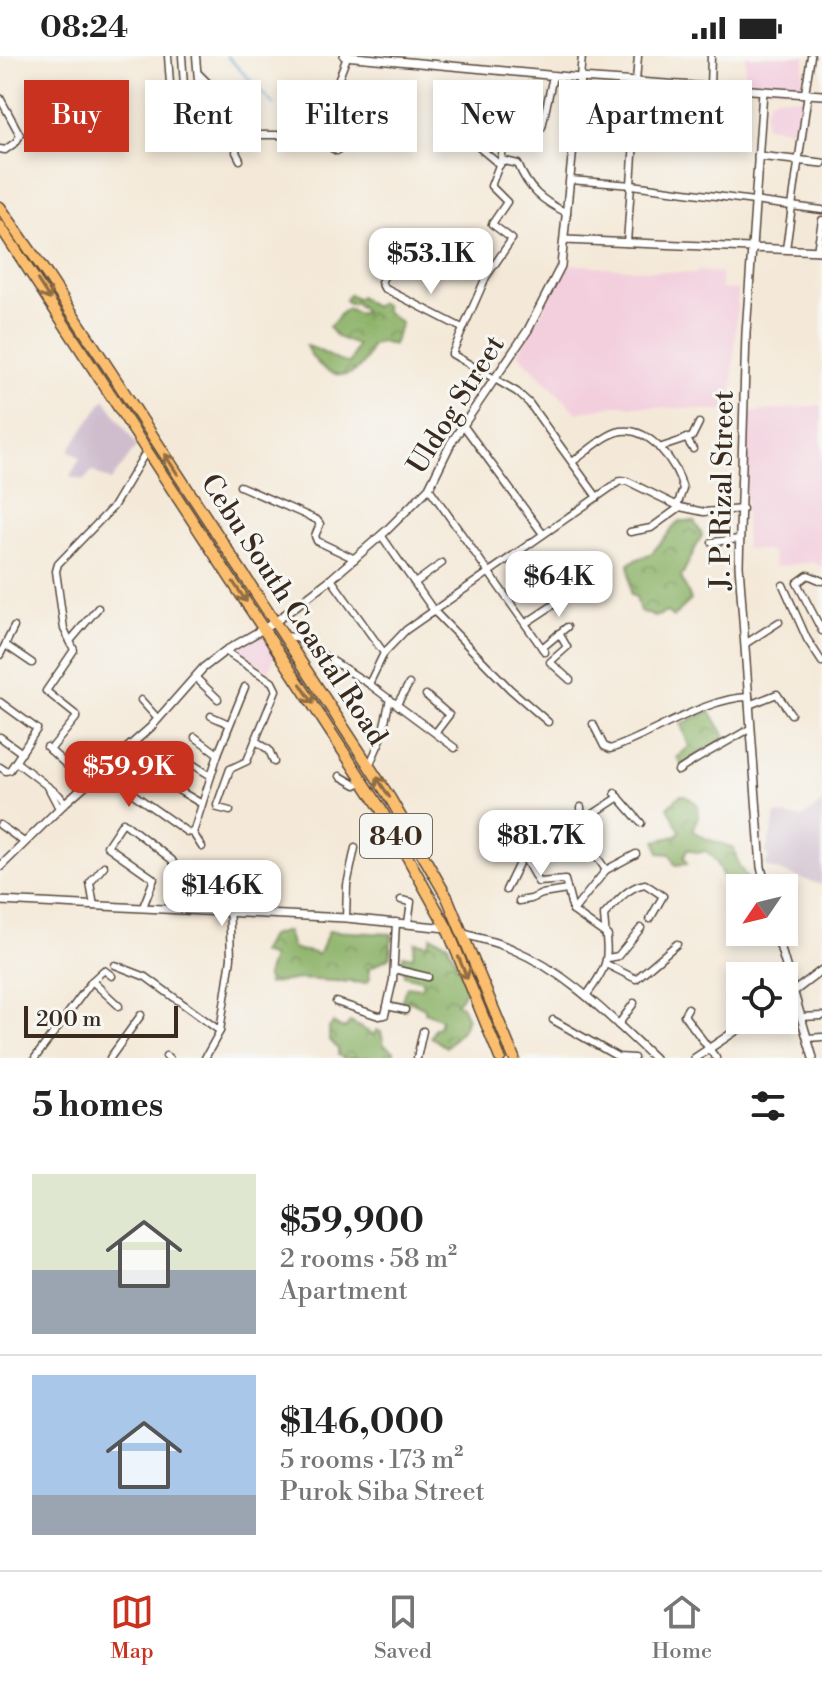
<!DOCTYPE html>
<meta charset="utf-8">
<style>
body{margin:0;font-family:"Libre Bodoni",serif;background:#f2f2f2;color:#222;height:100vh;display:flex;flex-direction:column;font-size:30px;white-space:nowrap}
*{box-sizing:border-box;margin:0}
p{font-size:26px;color:#767676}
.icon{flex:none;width:44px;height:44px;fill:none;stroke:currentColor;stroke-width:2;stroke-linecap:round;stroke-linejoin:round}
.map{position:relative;height:1002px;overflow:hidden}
.drawer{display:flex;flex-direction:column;background:#fff;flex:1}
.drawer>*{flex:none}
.hud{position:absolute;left:24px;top:24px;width:774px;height:72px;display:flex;gap:16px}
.needle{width:52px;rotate:235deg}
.tools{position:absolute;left:726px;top:818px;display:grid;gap:16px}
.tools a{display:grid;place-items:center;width:72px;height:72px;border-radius:0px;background:#fff;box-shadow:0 4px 12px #0003;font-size:40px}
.scale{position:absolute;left:24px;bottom:20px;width:154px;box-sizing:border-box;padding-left:8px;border:4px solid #3b2a1e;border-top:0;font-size:22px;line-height:28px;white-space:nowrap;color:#3b2a1e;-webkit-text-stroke:6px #f6f6f2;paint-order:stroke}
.price{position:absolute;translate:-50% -68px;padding:0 18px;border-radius:16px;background:#fff;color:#222;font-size:26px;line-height:52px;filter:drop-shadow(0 2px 4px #0008)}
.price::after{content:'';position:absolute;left:50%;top:48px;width:24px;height:18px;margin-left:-12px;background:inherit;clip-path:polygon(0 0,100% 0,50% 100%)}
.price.selected{background:#c8321e;color:#fff}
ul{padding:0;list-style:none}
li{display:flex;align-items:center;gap:24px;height:200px;padding:0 32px}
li+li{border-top:2px solid #e0e0e0}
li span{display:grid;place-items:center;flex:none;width:224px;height:160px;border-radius:0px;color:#555}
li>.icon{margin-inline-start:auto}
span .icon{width:96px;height:96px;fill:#fffc;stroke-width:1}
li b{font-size:34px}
h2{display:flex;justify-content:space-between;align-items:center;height:96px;padding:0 32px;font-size:34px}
.tag{padding:0 28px;border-radius:0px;background:#fff;box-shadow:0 4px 12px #0003;font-size:28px;line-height:72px}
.tag.selected{background:#c8321e;color:#fff}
.status{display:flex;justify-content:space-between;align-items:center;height:56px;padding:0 40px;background:#fff;direction:ltr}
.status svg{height:22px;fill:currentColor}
.tab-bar{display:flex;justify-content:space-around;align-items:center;height:112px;border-top:2px solid #e0e0e0;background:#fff;font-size:22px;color:#767676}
.tab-bar a{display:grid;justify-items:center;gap:4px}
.tab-bar .selected{color:#c8321e}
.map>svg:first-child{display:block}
</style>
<div class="status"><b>08:24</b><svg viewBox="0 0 49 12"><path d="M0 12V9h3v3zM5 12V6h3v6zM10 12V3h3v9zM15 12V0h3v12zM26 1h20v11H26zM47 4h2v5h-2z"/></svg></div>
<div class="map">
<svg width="822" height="1002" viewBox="0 0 822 1002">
<defs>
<pattern id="forest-crowns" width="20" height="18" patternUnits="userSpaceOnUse" patternTransform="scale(2)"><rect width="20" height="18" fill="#8cb267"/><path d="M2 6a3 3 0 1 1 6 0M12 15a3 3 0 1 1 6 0" fill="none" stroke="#749154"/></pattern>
</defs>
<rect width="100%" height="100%" fill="#f6f6f2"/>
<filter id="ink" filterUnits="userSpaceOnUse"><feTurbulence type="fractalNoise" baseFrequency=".0125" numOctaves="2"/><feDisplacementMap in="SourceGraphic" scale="16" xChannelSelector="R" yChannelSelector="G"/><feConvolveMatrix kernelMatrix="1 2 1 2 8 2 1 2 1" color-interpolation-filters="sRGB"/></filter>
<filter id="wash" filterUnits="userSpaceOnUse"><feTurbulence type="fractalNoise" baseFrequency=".006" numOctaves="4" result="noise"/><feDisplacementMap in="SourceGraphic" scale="32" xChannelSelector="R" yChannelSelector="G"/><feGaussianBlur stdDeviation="1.8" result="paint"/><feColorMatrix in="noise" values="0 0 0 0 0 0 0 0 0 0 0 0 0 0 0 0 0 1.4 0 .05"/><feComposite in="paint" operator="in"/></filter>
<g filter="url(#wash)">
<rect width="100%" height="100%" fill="#f4e9d8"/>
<g fill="#f3cfde">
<polygon points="746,0 805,0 802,33 744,30"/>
<polygon points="777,41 806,42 803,75 765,70 765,53 771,43"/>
<polygon points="568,208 697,218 697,215 721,217 721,233 738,234 731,355 616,349 577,357 518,298"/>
<polygon points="822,349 822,511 812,506 774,511 772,496 745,492 747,357"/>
<polygon points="260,578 265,579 276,596 269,615 233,591"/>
</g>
<g fill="#cfbdce">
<polygon points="105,343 137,390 111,425 92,415 84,424 70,421 80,402 69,394"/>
<polygon points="822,747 822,829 766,811 765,808 769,802 766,796 776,758 803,762"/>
</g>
<g fill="url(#forest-crowns)" stroke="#646e42" stroke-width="2">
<path d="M349 238 358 243 360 241 374 251 379 247 385 249 386 256 401 267 393 289 380 286 371 289C361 331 323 326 306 290 322 292 334 307 350 307L357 289 337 281 329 271C337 265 339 257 347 253L359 258 365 256 356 247 348 248 345 244Z"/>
<polygon points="679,465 694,465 702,479 681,521 691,544 673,561 667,556 655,561 640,555 636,541 631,539 629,507 652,497"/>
<polygon points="710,655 726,682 699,696 683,711 677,701 689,691 681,668"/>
<path d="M680 739H685L697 748 698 760 693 775 707 783 734 792 738 808 748 824 729 830C719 818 719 804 706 795L698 797 688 793 684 800 687 808 675 809 670 798 659 797 656 785 676 780 680 775 668 751Z"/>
<path d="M287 875 292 892C302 897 309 893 318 899L329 875 392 878 390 901 368 913 370 922 367 927 299 923 267 928V917L272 901 260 897 270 880Z"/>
<path d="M431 880 447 887C456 907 476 932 456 947L461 950 467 962 463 973 446 991 431 981 435 972 439 971 441 963 425 956V952L409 944 405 954 391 948 392 945 401 946 407 930 421 932 423 924 404 919 403 899 413 901 415 886 428 888Z"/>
<polygon points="350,966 374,979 376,974 381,976 384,989 394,995 393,1002 343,1002 338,999 338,993 329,983 329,972 333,967 341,972 346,972"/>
</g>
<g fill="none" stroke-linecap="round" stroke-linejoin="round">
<polyline stroke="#61a3d5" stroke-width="2" points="227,0 274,49"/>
</g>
</g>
<g filter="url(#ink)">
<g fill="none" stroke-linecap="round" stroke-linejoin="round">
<g stroke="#57473a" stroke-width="9">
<g id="minor">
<polyline points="168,0 172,56"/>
<polyline points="182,0 186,59"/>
<polyline points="196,0 201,61"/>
<polyline points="198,17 220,39 241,41"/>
<polyline points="580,22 582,0"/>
<polyline points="636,26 638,0"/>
<polyline points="710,31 711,0"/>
<polyline points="805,37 811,0"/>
<polyline points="220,39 220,65"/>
<polyline points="0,42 20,79 16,86 5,94 0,93"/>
<polyline points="296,47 334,34"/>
<polyline points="321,69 345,81 354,89"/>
<polyline points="183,70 248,79 317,79 347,1"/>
<polyline points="542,71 553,20"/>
<polyline points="161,72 170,56 235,66"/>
<polyline points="475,76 503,79 505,82 501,104 491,130 507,146 492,168 512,183 486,221 452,298 517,336 529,347 597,441"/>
<polyline points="239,78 236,96 240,104"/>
<polyline points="576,80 635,87"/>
<polyline points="316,83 337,95"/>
<polyline points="475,88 500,109"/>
<path d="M501 104 518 108C528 133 542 145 567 157"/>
<polyline points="570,124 632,129 822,154"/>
<polyline points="627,187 638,26"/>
<polyline points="786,193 808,37"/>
<polyline points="817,195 822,164"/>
<polyline points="390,211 381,226 384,232 462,272"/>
<polyline points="463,369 543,478"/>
<polyline points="686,382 693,393"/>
<polyline points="659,392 692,381 699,367"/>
<path d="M572 406C586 397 605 378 621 375 651 371 677 408 683 433L677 450"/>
<polyline points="240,430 317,464 320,468 315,480 317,485 355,503"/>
<polyline points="429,432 545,596"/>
<polyline points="630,476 651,472 680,451"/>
<polyline points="381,479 434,555 510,633 548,666"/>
<polyline points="712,486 740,483"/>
<polyline points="331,523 384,597"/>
<polyline points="822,525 808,519 797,527 822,575"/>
<polyline points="415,527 442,507"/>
<polyline points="783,529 807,583 822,606"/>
<polyline points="526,567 576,534"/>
<polyline points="559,577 567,591 550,606 570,624"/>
<polyline points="284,580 295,581 369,628 455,692"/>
<polyline points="70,585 64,573 56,515 58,508 113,451 147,394"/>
<polyline points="745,588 779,566"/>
<polyline points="7,590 32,607"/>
<polyline points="542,592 567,571"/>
<polyline points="225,595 272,626 276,634 247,705 230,713 217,749 218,752 230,755"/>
<polyline points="0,599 14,571"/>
<polyline points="195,621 218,643"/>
<polyline points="369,628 384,597 406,574 620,425 627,425 680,451 704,456 743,453"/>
<polyline points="426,639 449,659 436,676"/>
<polyline points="141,644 158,663"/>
<polyline points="0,646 37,673 10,714 6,715 0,711"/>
<polyline points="397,648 409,628"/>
<polyline points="749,649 777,638 791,658"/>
<polyline points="211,660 229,668"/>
<path d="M593 668 604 690 610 693C650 680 707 641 749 641"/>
<polyline points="0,681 22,697"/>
<polyline points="195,681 218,698"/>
<polyline points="256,685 269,694 274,706"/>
<polyline points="47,691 87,728"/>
<polyline points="50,694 76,662 76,659 46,635 74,594 70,585 98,552"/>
<polyline points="183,702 211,720"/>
<polyline points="16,706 59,739 65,747"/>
<polyline points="369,710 381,683 390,643"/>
<polyline points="105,711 136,740 187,776 193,777 202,791"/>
<path d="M678 715C701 699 726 687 751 672"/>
<polyline points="340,720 356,729 363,725"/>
<polyline points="168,728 202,748"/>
<polyline points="49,733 59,752"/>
<polyline points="615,737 641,767"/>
<polyline points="581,751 581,778 606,814"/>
<polyline points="581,766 619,741"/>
<polyline points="0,769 24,786"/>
<polyline points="193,777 218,698 245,631"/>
<polyline points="506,834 521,803 525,803 538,826 565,824 573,855 608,880"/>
<polyline points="401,844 411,846 408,867"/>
<polyline points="519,845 531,843 542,838 567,834"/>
<polyline points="94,850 90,827 104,810"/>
<polyline points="143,851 154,823 107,790 123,766 172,804 176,812 182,854"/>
<polyline points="573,855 606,814 636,798"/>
<polyline points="346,862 347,829 355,792"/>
<polyline points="608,902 618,900 641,872"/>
<polyline points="606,908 636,923 677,888"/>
<polyline points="115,909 146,921 220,975"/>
<polyline points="394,913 428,921"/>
<polyline points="92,925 119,950"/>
<path d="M586 940C613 904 607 901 604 859 616 847 627 831 645 828L663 840 650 863"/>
<polyline points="336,946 379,960 385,959 393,924 396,866"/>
<polyline points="387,950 405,954"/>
<polyline points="688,952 684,959 716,1002"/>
<polyline points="801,961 822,960"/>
<polyline points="553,964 618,1001 634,1002"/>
<polyline points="618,969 634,947"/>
<polyline points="807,982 822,981"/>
<polyline points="166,1000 169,1002"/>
<polyline points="35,1002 92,925 104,914 112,920"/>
<polyline points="110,1002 141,959"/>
<polyline points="205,1002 220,975 231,902 229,845"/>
<polyline points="417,1002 423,975"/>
</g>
</g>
<g stroke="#57473a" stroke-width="10">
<g id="tertiary">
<polyline points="344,0 580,22 822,39"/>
<polyline points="763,35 746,277 739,509 761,811 766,832"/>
<polyline points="758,100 822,107"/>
<polyline points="565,184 822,195"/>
<polyline points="0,811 65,747 151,671 203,612 225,595 275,566 331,523 386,475 429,432 451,387 528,274 561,210 580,22"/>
<polyline points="0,845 346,862 447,872"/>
<polyline points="776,876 813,1002"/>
<path d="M465 878C480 883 497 886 512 893 567 916 611 962 654 1002"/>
<polyline points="784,943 822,914"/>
<polyline points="695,1002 752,964"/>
</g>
</g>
<g stroke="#57473a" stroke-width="13">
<g id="trunk">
<polyline points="0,151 48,220 390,742 447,841 514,1002"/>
<polyline points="0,170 379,750 447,872 500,1002"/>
</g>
</g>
<use href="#minor" stroke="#fff" stroke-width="6"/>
<use href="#tertiary" stroke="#fff" stroke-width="7"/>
<use href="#trunk" stroke="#fabe6e" stroke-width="10"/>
</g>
<defs><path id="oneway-shaft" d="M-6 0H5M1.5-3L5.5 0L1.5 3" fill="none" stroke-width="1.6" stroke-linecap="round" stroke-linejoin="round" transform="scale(2)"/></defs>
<g stroke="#916d42">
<use href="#oneway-shaft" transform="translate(44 234) rotate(57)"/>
<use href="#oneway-shaft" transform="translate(171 408) rotate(-123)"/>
<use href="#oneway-shaft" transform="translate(240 536) rotate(56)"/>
<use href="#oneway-shaft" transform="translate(307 638) rotate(57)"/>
<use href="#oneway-shaft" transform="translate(383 731) rotate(-123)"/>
<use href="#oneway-shaft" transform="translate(463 912) rotate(68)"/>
</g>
</g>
<g text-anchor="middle" stroke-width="6" stroke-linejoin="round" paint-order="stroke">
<rect fill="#f6f6f2" stroke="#73675e" stroke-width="2" x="360" y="758" width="72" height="44" rx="6"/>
<g font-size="26" font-weight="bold" fill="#3b2a1e">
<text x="396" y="789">840</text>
</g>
<g font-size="28" fill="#3b2a1e" stroke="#f6f6f2">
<text transform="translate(455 348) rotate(-58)" y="10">Uldog Street</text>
<text transform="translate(721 434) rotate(-89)" y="10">J. P. Rizal Street</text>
<text transform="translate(295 553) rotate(57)" y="10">Cebu South Coastal Road</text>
</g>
</g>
</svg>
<div class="tools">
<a><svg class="needle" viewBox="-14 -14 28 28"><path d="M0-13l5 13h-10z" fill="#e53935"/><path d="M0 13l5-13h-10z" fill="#767676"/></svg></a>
<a><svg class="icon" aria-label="locate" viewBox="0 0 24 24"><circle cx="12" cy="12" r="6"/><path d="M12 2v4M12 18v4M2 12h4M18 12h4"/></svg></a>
</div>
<div class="scale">200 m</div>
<b class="price" style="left:431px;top:240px">$53.1K</b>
<b class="price" style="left:559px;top:563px">$64K</b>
<b class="price selected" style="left:129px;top:753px">$59.9K</b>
<b class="price" style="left:541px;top:822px">$81.7K</b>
<b class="price" style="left:222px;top:872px">$146K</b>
<div class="hud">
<a class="tag selected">Buy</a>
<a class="tag">Rent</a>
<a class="tag">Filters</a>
<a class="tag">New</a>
<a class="tag">Apartment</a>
</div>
</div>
<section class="drawer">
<h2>5 homes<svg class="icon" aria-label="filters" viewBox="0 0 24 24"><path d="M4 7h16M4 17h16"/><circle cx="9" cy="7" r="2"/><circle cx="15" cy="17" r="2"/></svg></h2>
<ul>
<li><span style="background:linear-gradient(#dfe7d0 60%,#9aa5b1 0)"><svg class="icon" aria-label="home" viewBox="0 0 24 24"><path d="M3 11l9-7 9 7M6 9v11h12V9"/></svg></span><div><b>$59,900</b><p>2 rooms · 58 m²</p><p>Apartment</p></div></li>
<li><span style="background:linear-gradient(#a9c7e8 75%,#9aa5b1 0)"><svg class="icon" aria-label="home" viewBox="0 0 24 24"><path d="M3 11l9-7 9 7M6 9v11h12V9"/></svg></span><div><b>$146,000</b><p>5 rooms · 173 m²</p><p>Purok Siba Street</p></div></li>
</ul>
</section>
<nav class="tab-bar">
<a class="selected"><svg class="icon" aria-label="map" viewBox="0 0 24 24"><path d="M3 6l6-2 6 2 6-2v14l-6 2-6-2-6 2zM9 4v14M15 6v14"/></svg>Map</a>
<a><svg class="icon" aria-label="saved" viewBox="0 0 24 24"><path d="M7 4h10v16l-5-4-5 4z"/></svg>Saved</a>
<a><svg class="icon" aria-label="home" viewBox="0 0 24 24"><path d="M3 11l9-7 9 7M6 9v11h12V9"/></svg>Home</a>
</nav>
